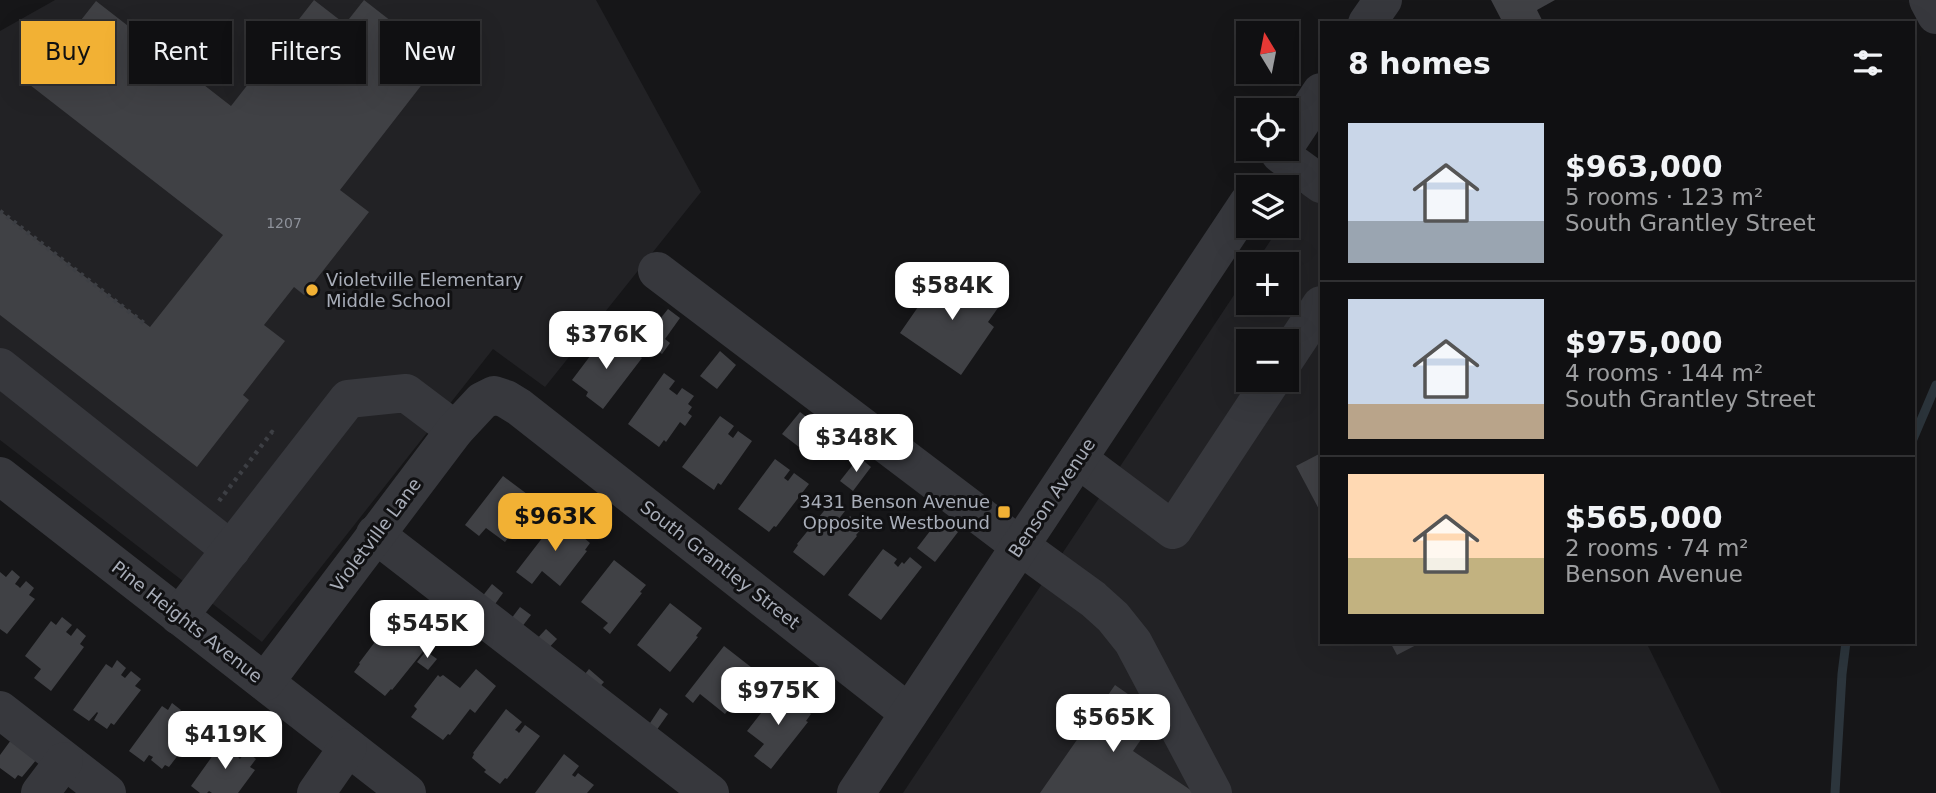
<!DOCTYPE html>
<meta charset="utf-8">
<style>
body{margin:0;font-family:"DejaVu Sans",sans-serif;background:#1e1e20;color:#f1f3f6;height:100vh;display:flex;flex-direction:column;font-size:26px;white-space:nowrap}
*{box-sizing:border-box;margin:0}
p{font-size:23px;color:#9c9d9f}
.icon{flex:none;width:38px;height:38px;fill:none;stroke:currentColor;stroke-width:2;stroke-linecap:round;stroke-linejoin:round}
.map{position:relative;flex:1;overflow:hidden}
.side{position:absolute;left:1320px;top:21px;width:595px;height:623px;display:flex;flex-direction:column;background:#101012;border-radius:0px;box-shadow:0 7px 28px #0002,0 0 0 2px #303032}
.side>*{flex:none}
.banner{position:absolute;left:21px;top:21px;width:665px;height:63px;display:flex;gap:14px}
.needle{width:46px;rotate:350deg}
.controls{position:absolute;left:1236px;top:21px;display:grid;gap:14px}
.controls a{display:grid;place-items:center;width:63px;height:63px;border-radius:0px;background:#101012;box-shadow:0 7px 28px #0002,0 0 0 2px #303032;font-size:35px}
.price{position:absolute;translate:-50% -60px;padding:0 16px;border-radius:14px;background:#fff;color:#222;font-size:23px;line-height:46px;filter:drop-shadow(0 2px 4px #0008)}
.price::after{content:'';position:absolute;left:50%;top:42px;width:21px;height:16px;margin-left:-10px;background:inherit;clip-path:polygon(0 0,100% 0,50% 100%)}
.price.current{background:#f2b134;color:#111}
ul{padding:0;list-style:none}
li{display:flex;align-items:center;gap:21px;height:175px;padding:0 28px}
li+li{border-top:2px solid #303032}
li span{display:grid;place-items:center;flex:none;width:196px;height:140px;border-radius:0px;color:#555}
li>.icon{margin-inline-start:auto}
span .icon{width:84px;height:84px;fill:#fffc;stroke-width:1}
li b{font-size:30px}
h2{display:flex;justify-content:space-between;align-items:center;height:84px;padding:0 28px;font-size:30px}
.pill{padding:0 24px;border-radius:0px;background:#101012;box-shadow:0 7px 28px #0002,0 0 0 2px #303032;font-size:24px;line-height:63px}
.pill.current{background:#f2b134;color:#111}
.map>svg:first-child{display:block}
</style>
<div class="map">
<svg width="1936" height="793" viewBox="0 0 1936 793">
<rect width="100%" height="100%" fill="#161618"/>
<g fill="#222225" fill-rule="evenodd">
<polygon points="55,0 596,0 701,192 545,387 493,349 262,642 0,440 0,31"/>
<path d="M1321 164V642H1646L1721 793H903L1248 274V303H1286V264H1255L1280 226H1286V217ZM1248 341H1286V380H1248Z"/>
</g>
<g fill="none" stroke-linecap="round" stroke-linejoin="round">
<g stroke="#2c353c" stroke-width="9">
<polyline points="1913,439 1936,385"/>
<polyline points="1835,793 1842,674 1846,642"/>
</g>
</g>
<g fill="#404145">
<polygon points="314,0 345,24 364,0 441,60 340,190 369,212 304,295 294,287 264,325 285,341 243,395 249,400 197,467 0,315 0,211 150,327 223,235 30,85 96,1 231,106"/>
<polygon points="1491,0 1555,0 1537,10 1543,22 1541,23 1503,23"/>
<polygon points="945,268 1000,305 988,322 994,327 961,375 900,333"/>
<polygon points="668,309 680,318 665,339 670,343 662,354 652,346 660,335 652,329"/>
<polygon points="609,331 621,340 615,348 620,352 626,357 631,350 642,358 603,409 586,396 588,392 572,380"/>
<polygon points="720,351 736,365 717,389 700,376"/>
<polygon points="664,373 675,381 669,389 677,395 682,388 694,396 688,404 692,407 688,413 692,416 685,426 680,422 666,442 664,440 659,447 628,424"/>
<polygon points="800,412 817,425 799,447 782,434"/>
<polygon points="720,416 734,426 728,434 733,438 738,431 752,441 721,485 718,483 714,490 682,467"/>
<polygon points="1321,453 1321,513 1296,466"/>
<polygon points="859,457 871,467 853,491 840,481"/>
<polygon points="775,459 790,470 784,478 788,481 794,473 809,484 776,527 774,526 769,532 738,509"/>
<polygon points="503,476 535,500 532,508 505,542 486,528 479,536 465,525"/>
<polygon points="832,501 845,511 838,520 843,524 850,516 863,527 856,535 857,536 824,576 793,552 798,545 797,544"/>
<polygon points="560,515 578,529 576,531 590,543 585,550 587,551 560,586 542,571 532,584 516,572"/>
<polygon points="940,518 958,532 935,562 917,548"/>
<polygon points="883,549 897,559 894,563 898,567 902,562 904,564 910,557 922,567 881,620 848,595"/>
<polygon points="614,560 646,585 640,592 642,593 610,634 603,628 608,623 581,602"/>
<polygon points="12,570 20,577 15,584 18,586 20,588 26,581 34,588 29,595 35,599 7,634 0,629 0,572 6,577"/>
<polygon points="492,584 503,593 490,611 478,602"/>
<polygon points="670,603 702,628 696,636 698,637 670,672 637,645"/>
<polygon points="520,607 531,615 518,632 508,623"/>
<polygon points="62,617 72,625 66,632 71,636 77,628 86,636 80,644 84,647 51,691 34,678 41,669 25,656 51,621 56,625"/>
<polygon points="390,622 406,634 400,642 404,644 409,637 425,649 392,690 391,689 385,696 354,672 360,664 359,663"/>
<polygon points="546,629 557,639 545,652 534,642"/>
<polygon points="1390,642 1422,642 1397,655"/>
<polygon points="724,646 756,671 751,678 752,679 725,714 700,694 693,703 685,696"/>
<polygon points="426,651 437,659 428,670 417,662"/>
<polygon points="117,660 126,668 121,675 125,678 131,671 141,679 135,686 141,690 114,725 111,723 107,729 94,720 98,713 97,712 89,721 73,710 106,664 112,668"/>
<polygon points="476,669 496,686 475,713 470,709 450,735 448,734 443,740 411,717 417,709 414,706 438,675 440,677 443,675 460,688"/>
<polygon points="589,669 604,682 595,692 580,680"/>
<polygon points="1115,685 1158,715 1133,751 1195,793 1040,793"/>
<polygon points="780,689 811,714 806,721 808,722 771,769 754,756 764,744 747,731"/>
<polygon points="172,703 181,710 176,718 181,722 187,714 196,721 190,729 195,733 169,767 165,765 162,769 151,760 153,757 149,755 144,762 129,751 162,706 168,710"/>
<polygon points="660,708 668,714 656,731 648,726"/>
<polygon points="506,709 522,722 515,730 517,731 519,733 525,725 540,736 507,779 505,778 500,784 484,772 486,770 472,758 474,754 473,753"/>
<polygon points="11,740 37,759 22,777 18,775 15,779 0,768 0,755"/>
<polygon points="231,740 242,747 236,755 240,759 246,751 256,759 250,767 255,770 238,793 212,793 209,791 207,793 200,793 191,786 221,744 226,747"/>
<polygon points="564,754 579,766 572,775 575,777 578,773 594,785 587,793 535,793"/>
</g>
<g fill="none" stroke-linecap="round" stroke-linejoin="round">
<g stroke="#3d3f44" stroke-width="4.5" stroke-dasharray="3.5 5" stroke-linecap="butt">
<polyline points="0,211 145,324"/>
<polyline points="219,501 272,432 277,436"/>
</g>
<g stroke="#37383d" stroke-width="38">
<polyline points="1928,0 1936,15"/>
<polyline points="1367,23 1383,0"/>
<polyline points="1286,145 1321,92"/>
<polyline points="1280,154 1321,184"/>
<polyline points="657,271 1020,546 1093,599 1113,617 1133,642 1213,793"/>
<polyline points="1286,358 1321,305"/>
<polyline points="0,367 231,550"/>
<polyline points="1078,459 1173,530 1272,380"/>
<polyline points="0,476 407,793"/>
<polyline points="375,534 710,793"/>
<polyline points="179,616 348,399 406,393 455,430"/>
<polyline points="265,682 455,430 482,401 494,395 506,399 519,407 909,713"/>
<polyline points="0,710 107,793"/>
<polyline points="40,793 64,761"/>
<polyline points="316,793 348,747"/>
<polyline points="856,793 1248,203"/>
</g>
</g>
<g fill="#f2b134" stroke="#111113" stroke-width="2.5">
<circle cx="312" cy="290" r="7"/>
<rect x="997" y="505" width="14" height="14" rx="3.5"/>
</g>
<g text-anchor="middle" stroke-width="6" stroke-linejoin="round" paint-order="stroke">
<g font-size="14" fill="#8e929b">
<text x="284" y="228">1207</text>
</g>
<g font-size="18" fill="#a8adb8" stroke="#111113" text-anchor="start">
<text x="326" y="286">Violetville Elementary<tspan x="326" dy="21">Middle School</tspan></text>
<text x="990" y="508" text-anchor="end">3431 Benson Avenue<tspan x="990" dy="21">Opposite Westbound</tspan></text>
</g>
<g font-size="18" fill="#a8adb8" stroke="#111113">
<text transform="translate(1052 498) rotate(-56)" y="6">Benson Avenue</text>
<text transform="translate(376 535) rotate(-53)" y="6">Violetville Lane</text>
<text transform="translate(720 565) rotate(38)" y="6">South Grantley Street</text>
<text transform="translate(187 622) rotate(38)" y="6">Pine Heights Avenue</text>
</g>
</g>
</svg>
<div class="controls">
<a><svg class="needle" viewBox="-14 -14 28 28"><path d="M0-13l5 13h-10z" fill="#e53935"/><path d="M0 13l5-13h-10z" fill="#9c9d9f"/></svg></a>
<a><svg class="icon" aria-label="locate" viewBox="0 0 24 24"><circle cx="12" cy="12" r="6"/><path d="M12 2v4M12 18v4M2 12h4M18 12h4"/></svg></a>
<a><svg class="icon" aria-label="layers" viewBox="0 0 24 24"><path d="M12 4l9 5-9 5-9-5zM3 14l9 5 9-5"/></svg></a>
<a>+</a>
<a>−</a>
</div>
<b class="price" style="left:952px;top:322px">$584K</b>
<b class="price" style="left:606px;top:371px">$376K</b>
<b class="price" style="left:856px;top:474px">$348K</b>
<b class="price current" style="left:555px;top:553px">$963K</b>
<b class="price" style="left:427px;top:660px">$545K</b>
<b class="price" style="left:778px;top:727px">$975K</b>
<b class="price" style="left:1113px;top:754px">$565K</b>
<b class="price" style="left:225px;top:771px">$419K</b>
<div class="banner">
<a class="pill current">Buy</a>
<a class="pill">Rent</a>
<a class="pill">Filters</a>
<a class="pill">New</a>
</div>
<section class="side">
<h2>8 homes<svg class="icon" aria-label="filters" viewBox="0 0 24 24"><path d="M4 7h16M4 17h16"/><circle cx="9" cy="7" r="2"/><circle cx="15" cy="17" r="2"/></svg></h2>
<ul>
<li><span style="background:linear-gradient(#c9d6e8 70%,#9aa5b1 0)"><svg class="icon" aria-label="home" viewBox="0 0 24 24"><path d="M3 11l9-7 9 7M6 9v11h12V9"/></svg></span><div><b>$963,000</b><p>5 rooms · 123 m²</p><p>South Grantley Street</p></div></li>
<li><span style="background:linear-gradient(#c9d6e8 75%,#b9a48a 0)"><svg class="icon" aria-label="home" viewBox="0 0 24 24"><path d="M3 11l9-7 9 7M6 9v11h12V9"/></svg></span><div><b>$975,000</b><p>4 rooms · 144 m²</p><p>South Grantley Street</p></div></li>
<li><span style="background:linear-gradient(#ffd9b3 60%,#c2b280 0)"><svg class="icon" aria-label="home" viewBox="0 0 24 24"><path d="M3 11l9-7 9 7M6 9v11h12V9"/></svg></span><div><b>$565,000</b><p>2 rooms · 74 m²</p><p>Benson Avenue</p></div></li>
</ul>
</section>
</div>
